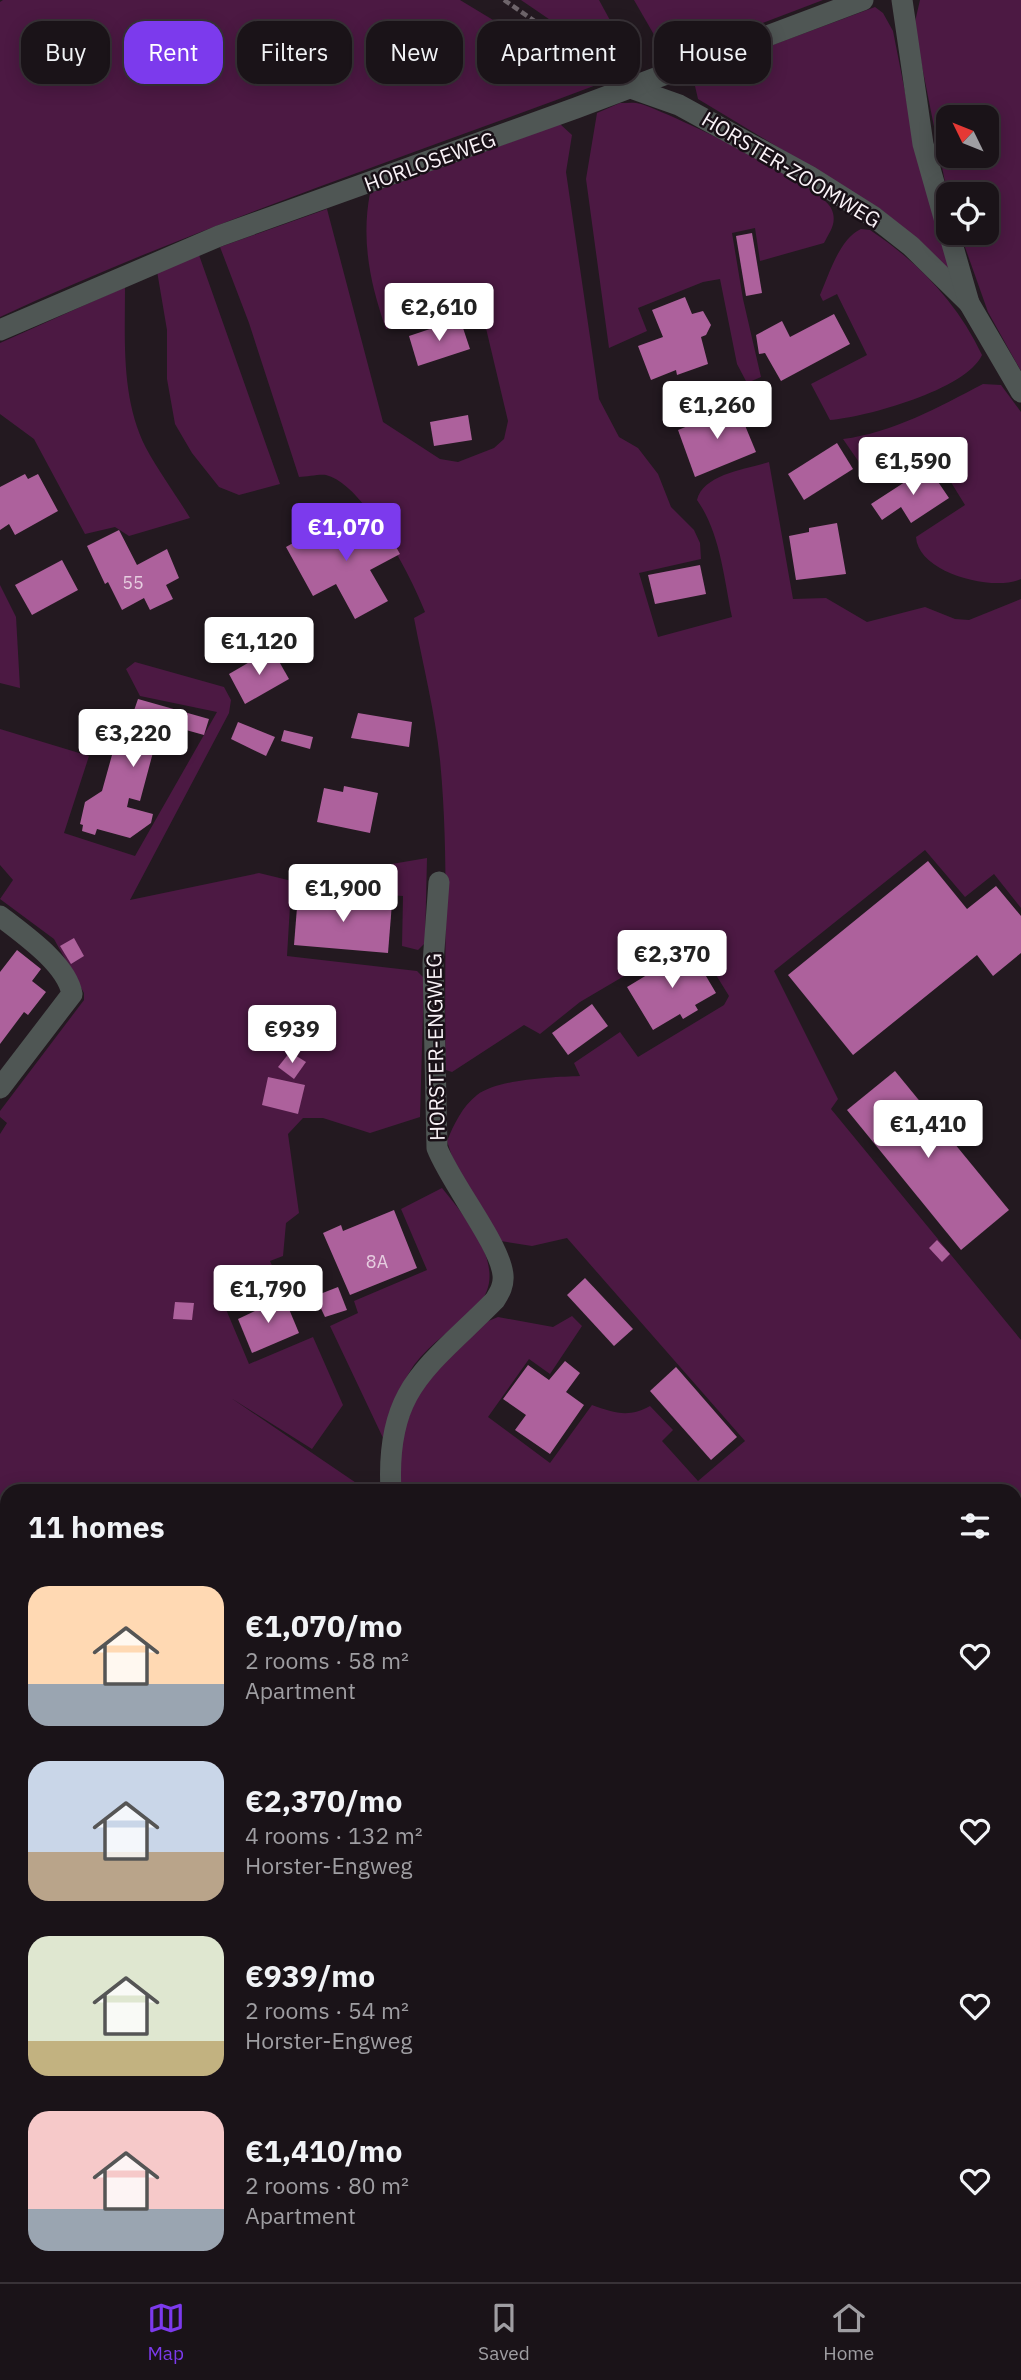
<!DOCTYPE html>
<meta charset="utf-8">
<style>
body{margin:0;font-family:"IBM Plex Sans",sans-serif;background:#272025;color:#f1f3f6;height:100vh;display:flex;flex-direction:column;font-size:26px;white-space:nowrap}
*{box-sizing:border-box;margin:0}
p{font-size:23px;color:#9f9ea2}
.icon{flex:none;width:38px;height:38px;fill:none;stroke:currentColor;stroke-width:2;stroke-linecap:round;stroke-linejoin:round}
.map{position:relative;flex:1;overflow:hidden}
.details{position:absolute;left:0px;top:1484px;width:1022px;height:798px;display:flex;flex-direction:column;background:#1a1318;border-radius:21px 21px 0 0;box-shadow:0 4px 18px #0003,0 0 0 2px #383237}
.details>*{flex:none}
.hud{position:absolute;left:21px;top:21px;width:980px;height:63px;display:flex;gap:14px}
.needle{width:46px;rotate:313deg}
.controls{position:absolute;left:936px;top:105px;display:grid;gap:14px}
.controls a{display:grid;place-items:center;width:63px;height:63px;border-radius:14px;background:#1a1318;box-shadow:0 4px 18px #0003,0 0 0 2px #383237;font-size:35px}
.price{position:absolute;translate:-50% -60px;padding:0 16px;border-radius:7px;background:#fff;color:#222;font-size:23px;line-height:46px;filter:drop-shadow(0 2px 4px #0008)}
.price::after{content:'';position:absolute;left:50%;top:42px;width:21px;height:16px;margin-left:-10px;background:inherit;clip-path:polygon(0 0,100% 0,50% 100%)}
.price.selected{background:#7c3aed;color:#fff}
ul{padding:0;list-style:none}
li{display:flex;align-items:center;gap:21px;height:175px;padding:0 28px}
li span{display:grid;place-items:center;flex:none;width:196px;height:140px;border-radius:21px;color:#555}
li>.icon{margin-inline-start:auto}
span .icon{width:84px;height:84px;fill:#fffc;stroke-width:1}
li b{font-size:30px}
h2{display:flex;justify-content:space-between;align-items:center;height:84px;padding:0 28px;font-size:30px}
.chip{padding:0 24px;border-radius:21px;background:#1a1318;box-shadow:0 4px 18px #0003,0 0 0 2px #383237;font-size:24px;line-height:63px}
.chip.selected{background:#7c3aed;color:#fff}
.tab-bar{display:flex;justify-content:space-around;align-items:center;height:98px;border-top:2px solid #383237;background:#1a1318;font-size:19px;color:#9f9ea2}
.tab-bar a{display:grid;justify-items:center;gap:4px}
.tab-bar .selected{color:#7c3aed}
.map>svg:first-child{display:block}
</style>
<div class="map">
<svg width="1021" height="2282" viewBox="0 0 1021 2282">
<rect width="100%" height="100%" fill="#231920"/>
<g fill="#4c1943" fill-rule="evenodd">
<path d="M3 0H460L599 84C399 159 194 227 0 317V2Z"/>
<polygon points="521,0 599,0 637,70 628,73"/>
<polygon points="634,0 823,0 668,59"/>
<path d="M920 0H1021V371L988 312 960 233H987V194H948V197L947 192 914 26ZM948 117H987V156H948Z"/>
<polygon points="875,7 883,13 893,31 920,168 950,266 947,268 882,210 698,99 695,86 706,70"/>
<path d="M620 103C627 103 635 102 641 104 672 114 819 184 831 208 838 222 830 231 824 243L760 261 755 228 732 233 743 299 761 377 747 383 737 364 720 279 703 282 638 308 647 331 609 348 586 179 597 113Z"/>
<path d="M560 124 572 135 566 172 599 399 619 437 638 448 658 474 671 507 694 530 700 543 701 559 639 573 658 637 732 617C724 578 720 532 697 500 703 474 747 469 769 462L793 599 826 598 867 622 925 607 955 619 969 620 1021 599V908L994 874 965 897 925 850 774 971 838 1099 831 1109 1021 1340V2235L1015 2233V1491H399L398 1449 419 1388 486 1322 498 1317 553 1327 572 1316 582 1326 550 1374 529 1359 488 1417 550 1463 592 1405C614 1413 629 1418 650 1406L673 1430 662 1441 698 1481 745 1441 567 1238 532 1246 501 1241 457 1172 447 1141C454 1124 462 1107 477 1095 498 1079 553 1077 580 1076L574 1063 620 1032 638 1057 724 1005 729 996 692 936 580 1002 540 1034 524 1025 452 1072 446 1070C443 967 450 863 440 760 435 712 423 665 414 618L425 612C412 578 364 484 326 475 319 474 307 477 299 477L249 323 220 247 327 209 383 422 440 459 458 462 494 448 504 439 508 421 480 303 386 329C370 283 361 241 370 193Z"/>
<path d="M861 229 870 230C918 262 957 302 982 355 966 390 866 417 830 420L811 384 867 355 837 294 823 301 820 295C829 275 839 239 861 229Z"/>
<polygon points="199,255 280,484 239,495 219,487 192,453 175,424 167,379 167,330 157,271"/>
<path d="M125 287C125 341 121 399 146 448 159 472 176 495 190 518L129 536 115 527 85 534 34 439 0 414V343Z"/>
<path d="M983 384 1001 385 1021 412V579C993 592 918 573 916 537L965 505 933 453 895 476 883 457 863 468 843 439C892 433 939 407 983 384Z"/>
<polygon points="0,585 16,617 20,688 0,683"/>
<polygon points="135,662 224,687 231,700 229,713 130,900 259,873 292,881 427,858 425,943 418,950 402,946 403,896 291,889 287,956 417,971 424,978 420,1117 370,1133 323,1118 303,1118 288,1134 299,1213 286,1223 283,1256 270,1261 280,1283 225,1307 249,1364 313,1337 343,1405 312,1449 231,1398 368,1491 7,1491 7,1870 0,1868 0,1134 7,1123 0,1117 0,1111 84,1000 84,993 54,939 0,899 13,880 0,865 0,729 89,756 64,833 135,856 217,712 140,696 126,669"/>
<path d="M442 1188C465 1217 512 1270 477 1306 458 1326 431 1342 414 1365 399 1386 393 1416 384 1440L330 1326 358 1313 354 1301 427 1270 401 1209Z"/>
<polygon points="7,2201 7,2275 313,2275 310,2282 5,2282"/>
<polygon points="1015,2262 1021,2264 1021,2282 646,2282 649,2275 1015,2275"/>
<polygon points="372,2275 589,2275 586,2282 369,2282"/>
</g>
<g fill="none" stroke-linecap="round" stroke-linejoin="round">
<g stroke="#7f3871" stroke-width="10">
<polyline points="1015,1979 1021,1968"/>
<polyline points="812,2282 816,2275"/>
</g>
</g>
<g fill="#ad619c">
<polygon points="752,233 762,293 746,296 736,236"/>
<polygon points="685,297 692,314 703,311 711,325 706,335 701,337 708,364 677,375 676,370 651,380 638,346 663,337 652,310"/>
<polygon points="834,314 850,344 781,381 765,353 759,354 756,335 782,321 790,337"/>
<polygon points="460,319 470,349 418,366 409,336"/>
<polygon points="737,406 756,452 695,477 678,430"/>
<polygon points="468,415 472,440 434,446 430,422"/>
<polygon points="837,443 853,469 804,500 788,474"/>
<polygon points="928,467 949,498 911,523 901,507 882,520 871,504"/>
<polygon points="25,474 28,479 38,474 58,511 15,535 9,524 0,530 0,487"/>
<polygon points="378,515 400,554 370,570 388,601 355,619 336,584 313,596 286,547 323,526 331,541"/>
<polygon points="837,523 846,574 796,580 789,536 809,532 809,528"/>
<polygon points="119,530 137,565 167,549 179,578 166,585 173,599 150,610 144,598 122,610 108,582 105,584 87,546"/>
<polygon points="62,560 78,590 32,615 15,585"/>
<polygon points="700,565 706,594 655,604 648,575"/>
<polygon points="272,649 289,679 245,704 229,674"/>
<polygon points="138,699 209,719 204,735 168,725 155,729 159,730 140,801 129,798 127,807 153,814 151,823 130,838 97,829 95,835 82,831 83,825 80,824 85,802 102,791 122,719 130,722"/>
<polygon points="358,713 412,722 409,747 351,738"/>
<polygon points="238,722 275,737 266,756 231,739"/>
<polygon points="284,730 313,737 310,749 281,741"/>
<polygon points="344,786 378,793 370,833 317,822 324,788 343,792"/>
<polygon points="928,861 967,909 996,886 1021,916 1021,953 993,976 977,955 853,1055 788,975"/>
<polygon points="298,895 392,903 388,953 294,945"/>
<polygon points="74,938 84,956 71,964 60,946"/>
<polygon points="690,949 716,993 695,1005 698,1010 683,1019 680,1014 653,1030 627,987"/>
<polygon points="17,950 41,969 32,981 46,992 28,1015 24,1012 0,1044 0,972"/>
<polygon points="592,1004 608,1026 568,1055 552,1033"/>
<polygon points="290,1052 306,1062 294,1079 278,1067"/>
<polygon points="895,1071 1009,1210 961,1250 847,1110"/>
<polygon points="268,1077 305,1085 298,1114 262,1105"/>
<polygon points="394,1210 417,1268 350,1295 323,1233 341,1225 343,1231"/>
<polygon points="937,1240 950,1254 942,1262 929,1248"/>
<polygon points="585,1278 633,1329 614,1346 567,1295"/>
<polygon points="338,1287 347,1310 325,1317 315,1296"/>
<polygon points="284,1297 299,1333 252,1353 238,1319"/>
<polygon points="175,1302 194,1303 192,1320 173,1319"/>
<polygon points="565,1361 580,1373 566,1392 584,1405 550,1454 515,1430 526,1415 503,1399 528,1365 549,1380"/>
<polygon points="676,1367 737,1437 711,1460 650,1391"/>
</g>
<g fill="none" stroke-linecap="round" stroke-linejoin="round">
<polyline stroke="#6e656b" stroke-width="4.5" stroke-dasharray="7 3.5" stroke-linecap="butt" points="504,0 604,69"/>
<g stroke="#4f5654" stroke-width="21">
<polyline points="902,0 923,144 948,232"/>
<polyline points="631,88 679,105 809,176 874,217 911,246 969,303"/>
<polyline points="949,233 969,303 1021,392"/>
<polyline points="0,330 219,236 576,108 863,0"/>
<path d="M0 916C23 934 67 964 72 994L0 1088"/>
<path d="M391 1491C385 1387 429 1367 495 1300 500 1292 504 1285 503 1275 500 1244 451 1184 437 1148L433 963 439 882"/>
<polyline points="0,1881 7,1883"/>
<polyline points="1015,2245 1021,2247"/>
<polyline points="478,2282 482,2275"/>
</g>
</g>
<g text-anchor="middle" stroke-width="5" stroke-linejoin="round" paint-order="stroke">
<g font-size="18" fill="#e6cee0">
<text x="133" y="589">55</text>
<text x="377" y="1268">8A</text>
</g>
<g font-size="21" fill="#f9f2f7" stroke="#191017">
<text transform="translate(430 162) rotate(-20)" y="7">HORLOSEWEG</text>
<text transform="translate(791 170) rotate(31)" y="7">HORSTER-ZOOMWEG</text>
<text transform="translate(436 1047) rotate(-91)" y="7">HORSTER-ENGWEG</text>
</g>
</g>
</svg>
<div class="controls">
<a><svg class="needle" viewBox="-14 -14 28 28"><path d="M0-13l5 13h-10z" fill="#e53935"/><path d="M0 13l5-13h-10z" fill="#9f9ea2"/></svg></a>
<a><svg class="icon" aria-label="locate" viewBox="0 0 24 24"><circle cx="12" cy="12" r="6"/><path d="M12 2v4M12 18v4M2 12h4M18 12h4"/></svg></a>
</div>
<b class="price" style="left:439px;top:343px">€2,610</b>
<b class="price" style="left:717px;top:441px">€1,260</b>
<b class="price" style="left:913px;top:497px">€1,590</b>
<b class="price selected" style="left:346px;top:563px">€1,070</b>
<b class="price" style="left:259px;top:677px">€1,120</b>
<b class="price" style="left:133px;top:769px">€3,220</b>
<b class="price" style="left:343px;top:924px">€1,900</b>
<b class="price" style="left:672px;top:990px">€2,370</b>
<b class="price" style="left:292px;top:1065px">€939</b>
<b class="price" style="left:928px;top:1160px">€1,410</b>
<b class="price" style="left:268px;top:1325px">€1,790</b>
<div class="hud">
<a class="chip">Buy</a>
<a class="chip selected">Rent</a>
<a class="chip">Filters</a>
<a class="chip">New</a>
<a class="chip">Apartment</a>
<a class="chip">House</a>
</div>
<section class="details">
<h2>11 homes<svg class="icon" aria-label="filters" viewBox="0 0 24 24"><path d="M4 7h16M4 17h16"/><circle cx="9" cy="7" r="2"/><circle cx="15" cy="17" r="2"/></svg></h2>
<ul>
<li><span style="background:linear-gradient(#ffd9b3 70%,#9aa5b1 0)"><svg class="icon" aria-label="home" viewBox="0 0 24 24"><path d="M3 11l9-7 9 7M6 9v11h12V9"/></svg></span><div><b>€1,070/mo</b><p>2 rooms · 58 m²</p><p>Apartment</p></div><svg class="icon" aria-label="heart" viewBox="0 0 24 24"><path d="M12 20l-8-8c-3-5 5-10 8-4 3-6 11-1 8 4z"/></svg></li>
<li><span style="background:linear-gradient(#c9d6e8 65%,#b9a48a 0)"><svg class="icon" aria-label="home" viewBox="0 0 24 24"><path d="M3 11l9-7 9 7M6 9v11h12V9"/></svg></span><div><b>€2,370/mo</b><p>4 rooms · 132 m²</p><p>Horster-Engweg</p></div><svg class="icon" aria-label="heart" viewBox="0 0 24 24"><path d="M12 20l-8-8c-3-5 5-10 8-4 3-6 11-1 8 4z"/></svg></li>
<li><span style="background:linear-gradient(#dfe7d0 75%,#c2b280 0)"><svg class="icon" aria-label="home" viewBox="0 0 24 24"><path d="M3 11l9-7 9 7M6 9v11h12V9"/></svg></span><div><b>€939/mo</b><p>2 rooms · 54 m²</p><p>Horster-Engweg</p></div><svg class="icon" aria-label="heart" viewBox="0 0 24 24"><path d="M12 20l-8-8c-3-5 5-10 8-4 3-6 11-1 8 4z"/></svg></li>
<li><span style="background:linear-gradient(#f6c9c9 70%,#9aa5b1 0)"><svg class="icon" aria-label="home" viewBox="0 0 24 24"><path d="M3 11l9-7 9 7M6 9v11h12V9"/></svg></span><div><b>€1,410/mo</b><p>2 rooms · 80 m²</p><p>Apartment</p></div><svg class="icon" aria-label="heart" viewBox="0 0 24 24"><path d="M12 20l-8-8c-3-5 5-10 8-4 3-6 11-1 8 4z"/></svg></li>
</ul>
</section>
</div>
<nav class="tab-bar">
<a class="selected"><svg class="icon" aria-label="map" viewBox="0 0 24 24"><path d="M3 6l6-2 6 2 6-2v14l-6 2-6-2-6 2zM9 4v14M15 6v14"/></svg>Map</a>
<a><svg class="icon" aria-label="saved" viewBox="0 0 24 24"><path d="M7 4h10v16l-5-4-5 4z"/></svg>Saved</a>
<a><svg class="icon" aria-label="home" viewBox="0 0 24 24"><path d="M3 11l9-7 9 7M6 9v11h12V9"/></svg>Home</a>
</nav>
